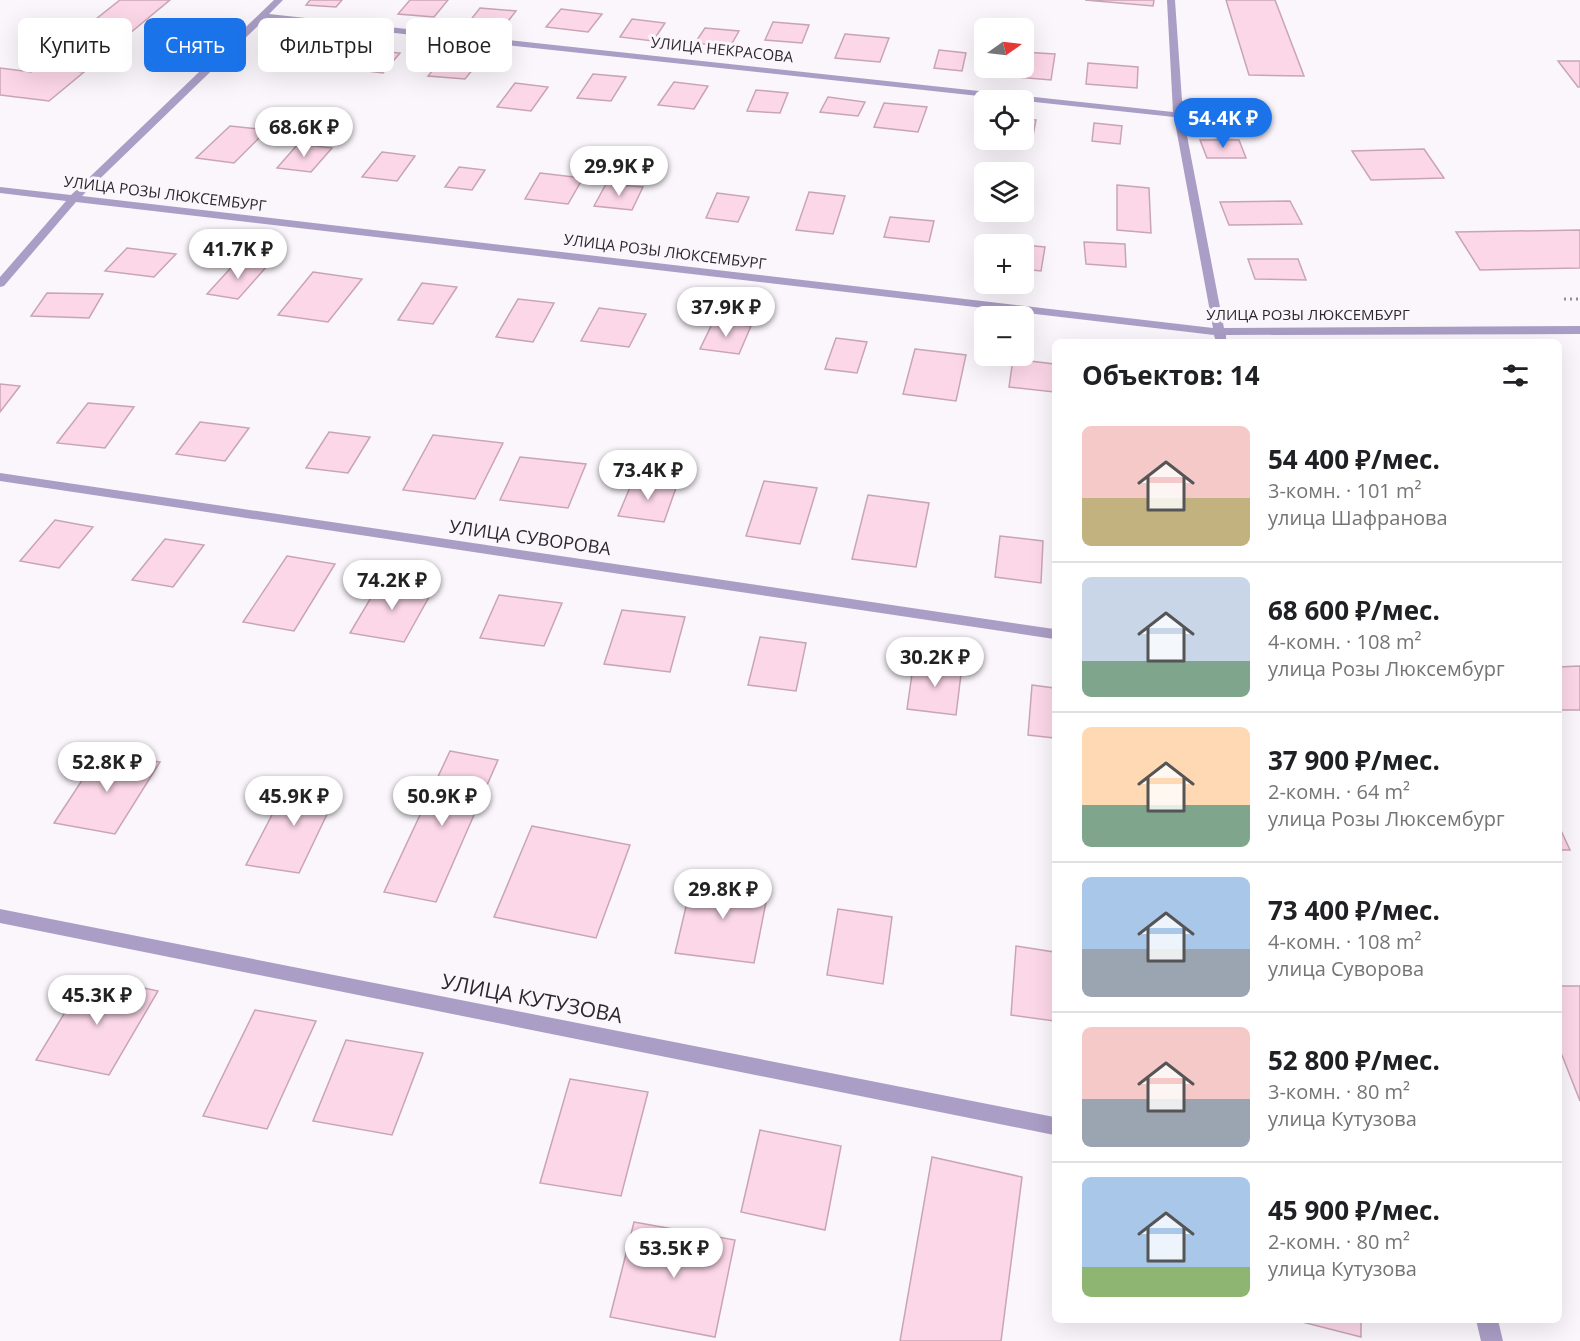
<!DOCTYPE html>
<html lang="ru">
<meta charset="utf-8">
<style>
body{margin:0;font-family:"Open Sans",sans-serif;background:#f2f2f2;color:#202124;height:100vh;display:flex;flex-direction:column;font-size:22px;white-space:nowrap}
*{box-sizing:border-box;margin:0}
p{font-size:20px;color:#757577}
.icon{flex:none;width:33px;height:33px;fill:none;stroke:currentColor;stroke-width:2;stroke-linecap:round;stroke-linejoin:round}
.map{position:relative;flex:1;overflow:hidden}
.panel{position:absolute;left:1052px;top:339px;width:510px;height:984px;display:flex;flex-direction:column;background:#fff;border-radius:9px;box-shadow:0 6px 24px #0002}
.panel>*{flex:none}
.guide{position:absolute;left:18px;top:18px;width:570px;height:54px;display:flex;gap:12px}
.needle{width:39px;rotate:76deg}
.fabs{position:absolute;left:974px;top:18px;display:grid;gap:12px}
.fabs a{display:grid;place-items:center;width:60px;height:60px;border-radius:9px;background:#fff;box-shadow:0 6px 24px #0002;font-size:30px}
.price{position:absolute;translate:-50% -51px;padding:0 14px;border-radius:21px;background:#fff;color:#222;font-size:20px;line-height:39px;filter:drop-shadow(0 2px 3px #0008)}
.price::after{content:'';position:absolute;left:50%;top:36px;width:18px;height:14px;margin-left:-9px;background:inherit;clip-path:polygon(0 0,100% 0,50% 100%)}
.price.current{background:#1a73e8;color:#fff}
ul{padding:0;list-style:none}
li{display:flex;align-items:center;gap:18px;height:150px;padding:0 30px}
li+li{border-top:2px solid #e0e0e0}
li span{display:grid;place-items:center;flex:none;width:168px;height:120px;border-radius:9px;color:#555}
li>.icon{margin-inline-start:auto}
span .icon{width:72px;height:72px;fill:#fffc;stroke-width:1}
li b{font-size:26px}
h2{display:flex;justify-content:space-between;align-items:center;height:72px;padding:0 30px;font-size:26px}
.pill{padding:0 21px;border-radius:9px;background:#fff;box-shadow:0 6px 24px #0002;font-size:21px;line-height:54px}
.pill.current{background:#1a73e8;color:#fff}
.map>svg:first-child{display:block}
</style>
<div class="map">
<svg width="1580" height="1341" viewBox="0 0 1580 1341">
<rect width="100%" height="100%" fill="#fbf6fc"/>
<g fill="#fcd7e8" stroke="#c8a5b6" stroke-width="1.5">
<polygon points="120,0 170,0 118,43 72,38"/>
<polygon points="310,0 342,0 336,7 306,5"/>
<polygon points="410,0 448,0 434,17 398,14"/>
<polygon points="1085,0 1154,0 1153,6"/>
<polygon points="1226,0 1275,0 1304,76 1249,75"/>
<polygon points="480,8 516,11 505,25 469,22"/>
<polygon points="561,9 602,14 588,32 546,27"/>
<polygon points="632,19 665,23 653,41 620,37"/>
<polygon points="773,22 809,25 802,43 765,40"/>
<polygon points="705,28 739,31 730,47 695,43"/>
<polygon points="845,34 889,38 880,62 835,58"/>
<polygon points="283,41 324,45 306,64 265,60"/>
<polygon points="369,50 400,53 383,73 351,69"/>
<polygon points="939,50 966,53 962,71 934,68"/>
<polygon points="1023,52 1055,54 1051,80 1015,77 1017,68 1023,68"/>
<polygon points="442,59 478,63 465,79 428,76"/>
<polygon points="1558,61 1580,61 1580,87 1578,87"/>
<polygon points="1088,63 1138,67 1137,88 1086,84"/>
<polygon points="37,67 84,72 49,101 0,95 0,68 31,72"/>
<polygon points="593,74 626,77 611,101 577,98"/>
<polygon points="674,82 708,86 694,109 658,105"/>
<polygon points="515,83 548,87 531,111 497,107"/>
<polygon points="756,90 788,93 780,113 747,111"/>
<polygon points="828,97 865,102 858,116 820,112"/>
<polygon points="884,103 927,107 918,132 874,127"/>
<polygon points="1023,119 1036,120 1032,141 1019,140 1023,140"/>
<polygon points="1094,123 1122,126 1120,144 1092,141"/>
<polygon points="230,126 267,130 234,163 196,158"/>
<polygon points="1200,140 1239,140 1246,158 1207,158"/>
<polygon points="298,144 332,148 311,172 277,168"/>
<polygon points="1424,149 1444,178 1371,180 1352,151"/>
<polygon points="382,152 415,156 397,181 362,177"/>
<polygon points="459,167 485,170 472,190 445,187"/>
<polygon points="540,173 583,178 568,204 525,199"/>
<polygon points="606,184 643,187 632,210 594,206"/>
<polygon points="1117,185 1149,188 1151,233 1117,230"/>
<polygon points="809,192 845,196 833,234 796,230"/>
<polygon points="717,193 749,197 738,222 706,218"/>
<polygon points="1290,201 1302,224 1229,225 1220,202"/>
<polygon points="890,217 934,221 929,242 884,237"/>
<polygon points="1580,230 1580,268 1480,270 1456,232"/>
<polygon points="981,240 1022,244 984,244 984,264 976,263"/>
<polygon points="1084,242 1125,244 1126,267 1086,264"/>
<polygon points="1023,245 1045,247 1041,271 1023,269"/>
<polygon points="127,248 176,254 154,277 105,271"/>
<polygon points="1248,259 1298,259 1306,280 1255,279"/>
<polygon points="237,261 268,265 238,299 207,294"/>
<polygon points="313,272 362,279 328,322 278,315"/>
<polygon points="422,283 457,287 433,324 398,320"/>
<polygon points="47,293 103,294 89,318 31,316"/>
<polygon points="518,299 554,303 533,342 496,337"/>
<polygon points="599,308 646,314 629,347 581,341"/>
<polygon points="713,322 751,326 739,354 700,349"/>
<polygon points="836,338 867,342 857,373 825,369"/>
<polygon points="915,349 966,355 956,401 903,394"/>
<polygon points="1013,359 1054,364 1054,392 1009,387"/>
<polygon points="0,384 20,386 0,412"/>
<polygon points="88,403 134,407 105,448 57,443"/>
<polygon points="200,422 249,428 225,461 176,454"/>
<polygon points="329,432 370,437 348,473 306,468"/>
<polygon points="433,435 503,443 475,499 403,490"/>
<polygon points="520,457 586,464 568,508 500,500"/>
<polygon points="633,480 677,485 664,522 618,516"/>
<polygon points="764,481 817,488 800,544 746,536"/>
<polygon points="868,495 929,503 916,567 852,559"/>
<polygon points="55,520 93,527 59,568 20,561"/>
<polygon points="1000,536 1043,541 1041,583 995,577"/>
<polygon points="165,539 204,545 173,587 132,580"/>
<polygon points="287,556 335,564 294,631 243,622"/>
<polygon points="382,579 434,588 404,642 350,633"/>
<polygon points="499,595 562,603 544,646 480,638"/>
<polygon points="622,610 685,617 670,672 604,664"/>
<polygon points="760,637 806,643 796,691 748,685"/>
<polygon points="914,660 962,666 956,715 907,709"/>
<polygon points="1580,666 1580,710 1558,710 1558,667"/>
<polygon points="1032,685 1054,688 1054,738 1028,735"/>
<polygon points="450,751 498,760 436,902 384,892"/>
<polygon points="100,753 160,762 115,834 54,823"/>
<polygon points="290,780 340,787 299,873 246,865"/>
<polygon points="1558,824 1570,850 1558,850"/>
<polygon points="532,826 630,845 596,938 494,917"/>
<polygon points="693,877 769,887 754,963 675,953"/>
<polygon points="838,909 892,917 883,984 827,975"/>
<polygon points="1016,946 1054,952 1054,1021 1011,1015"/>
<polygon points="87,976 158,991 109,1075 36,1060"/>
<polygon points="1558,986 1580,986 1580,1101 1558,1045"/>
<polygon points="255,1010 316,1021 267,1129 203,1116"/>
<polygon points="346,1040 423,1053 392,1135 313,1121"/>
<polygon points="570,1079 648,1092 621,1196 540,1183"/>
<polygon points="760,1130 841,1146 825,1230 741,1212"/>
<polygon points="932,1157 1022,1177 1001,1341 900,1341"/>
<polygon points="634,1222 735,1240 715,1337 610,1317"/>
<polygon points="1361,1320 1361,1337 1298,1321 1298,1320"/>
</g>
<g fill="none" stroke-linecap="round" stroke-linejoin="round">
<polyline stroke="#938c94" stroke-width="3" stroke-dasharray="2 4" stroke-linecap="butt" points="1564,299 1580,299"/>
<g fill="#ab9ec6" fill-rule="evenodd">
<path d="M274 0H283L269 14 1173 112 1167 0H1175L1183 115 1224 328 1580 326V334L1226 335V342H1216L1214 335 76 202 4 286 0 287V277L66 201 0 193V187L71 195ZM265 19 1174 117 1213 328 82 196Z"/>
<polygon points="0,473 1054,629 1054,639 0,481"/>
<polygon points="0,909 1054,1117 1054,1135 0,923"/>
<polygon points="1476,1320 1498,1320 1503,1341 1481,1341"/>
</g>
</g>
<g text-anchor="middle" stroke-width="6" stroke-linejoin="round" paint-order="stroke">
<g font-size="15" fill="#2f2630" stroke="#fbf6fc">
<text transform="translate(722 50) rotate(6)" y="5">УЛИЦА НЕКРАСОВА</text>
<text transform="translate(165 194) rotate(7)" y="5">УЛИЦА РОЗЫ ЛЮКСЕМБУРГ</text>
<text transform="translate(665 252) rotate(7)" y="5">УЛИЦА РОЗЫ ЛЮКСЕМБУРГ</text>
<text x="1308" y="320">УЛИЦА РОЗЫ ЛЮКСЕМБУРГ</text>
</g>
<g font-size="18" fill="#2f2630" stroke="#fbf6fc">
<text transform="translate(530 538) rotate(8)" y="6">УЛИЦА СУВОРОВА</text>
</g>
<g font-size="21" fill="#2f2630" stroke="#fbf6fc">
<text transform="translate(532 999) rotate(11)" y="7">УЛИЦА КУТУЗОВА</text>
</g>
</g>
</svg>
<div class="fabs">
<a><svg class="needle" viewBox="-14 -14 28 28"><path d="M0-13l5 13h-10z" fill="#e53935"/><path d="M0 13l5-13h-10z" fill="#757577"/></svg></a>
<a><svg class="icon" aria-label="locate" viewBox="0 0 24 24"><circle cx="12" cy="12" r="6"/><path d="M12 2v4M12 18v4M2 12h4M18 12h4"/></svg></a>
<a><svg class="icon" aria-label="layers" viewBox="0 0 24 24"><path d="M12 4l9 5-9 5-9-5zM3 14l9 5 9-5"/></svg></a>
<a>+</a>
<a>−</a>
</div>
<b class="price current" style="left:1223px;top:149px">54.4K ₽</b>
<b class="price" style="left:304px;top:158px">68.6K ₽</b>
<b class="price" style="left:619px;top:197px">29.9K ₽</b>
<b class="price" style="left:238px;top:280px">41.7K ₽</b>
<b class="price" style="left:726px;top:338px">37.9K ₽</b>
<b class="price" style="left:648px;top:501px">73.4K ₽</b>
<b class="price" style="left:392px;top:611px">74.2K ₽</b>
<b class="price" style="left:935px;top:688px">30.2K ₽</b>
<b class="price" style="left:107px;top:793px">52.8K ₽</b>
<b class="price" style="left:294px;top:827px">45.9K ₽</b>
<b class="price" style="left:442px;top:827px">50.9K ₽</b>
<b class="price" style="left:723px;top:920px">29.8K ₽</b>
<b class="price" style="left:97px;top:1026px">45.3K ₽</b>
<b class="price" style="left:674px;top:1279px">53.5K ₽</b>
<div class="guide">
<a class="pill">Купить</a>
<a class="pill current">Снять</a>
<a class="pill">Фильтры</a>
<a class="pill">Новое</a>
</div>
<section class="panel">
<h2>Объектов: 14<svg class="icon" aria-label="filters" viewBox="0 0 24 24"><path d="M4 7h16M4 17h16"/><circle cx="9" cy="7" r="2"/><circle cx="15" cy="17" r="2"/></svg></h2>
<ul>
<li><span style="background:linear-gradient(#f6c9c9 60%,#c2b280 0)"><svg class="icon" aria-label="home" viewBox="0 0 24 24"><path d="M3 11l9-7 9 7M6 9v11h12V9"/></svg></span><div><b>54 400 ₽/мес.</b><p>3-комн. · 101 m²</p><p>улица Шафранова</p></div></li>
<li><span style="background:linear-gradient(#c9d6e8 70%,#7fa58c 0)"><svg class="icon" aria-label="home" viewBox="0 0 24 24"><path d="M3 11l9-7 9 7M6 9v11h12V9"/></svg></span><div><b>68 600 ₽/мес.</b><p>4-комн. · 108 m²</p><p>улица Розы Люксембург</p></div></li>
<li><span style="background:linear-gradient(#ffd9b3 65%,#7fa58c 0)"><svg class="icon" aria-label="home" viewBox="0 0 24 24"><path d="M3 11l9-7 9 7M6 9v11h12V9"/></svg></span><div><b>37 900 ₽/мес.</b><p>2-комн. · 64 m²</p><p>улица Розы Люксембург</p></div></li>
<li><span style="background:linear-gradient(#a9c7e8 60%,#9aa5b1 0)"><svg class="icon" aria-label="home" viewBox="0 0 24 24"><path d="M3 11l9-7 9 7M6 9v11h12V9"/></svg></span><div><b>73 400 ₽/мес.</b><p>4-комн. · 108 m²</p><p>улица Суворова</p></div></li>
<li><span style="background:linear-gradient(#f6c9c9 60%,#9aa5b1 0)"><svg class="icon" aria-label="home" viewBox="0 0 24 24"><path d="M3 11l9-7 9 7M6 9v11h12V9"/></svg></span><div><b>52 800 ₽/мес.</b><p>3-комн. · 80 m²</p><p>улица Кутузова</p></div></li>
<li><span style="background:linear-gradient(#a9c7e8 75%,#8fb573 0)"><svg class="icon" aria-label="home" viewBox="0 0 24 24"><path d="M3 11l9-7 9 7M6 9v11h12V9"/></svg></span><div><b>45 900 ₽/мес.</b><p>2-комн. · 80 m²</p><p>улица Кутузова</p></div></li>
</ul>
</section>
</div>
